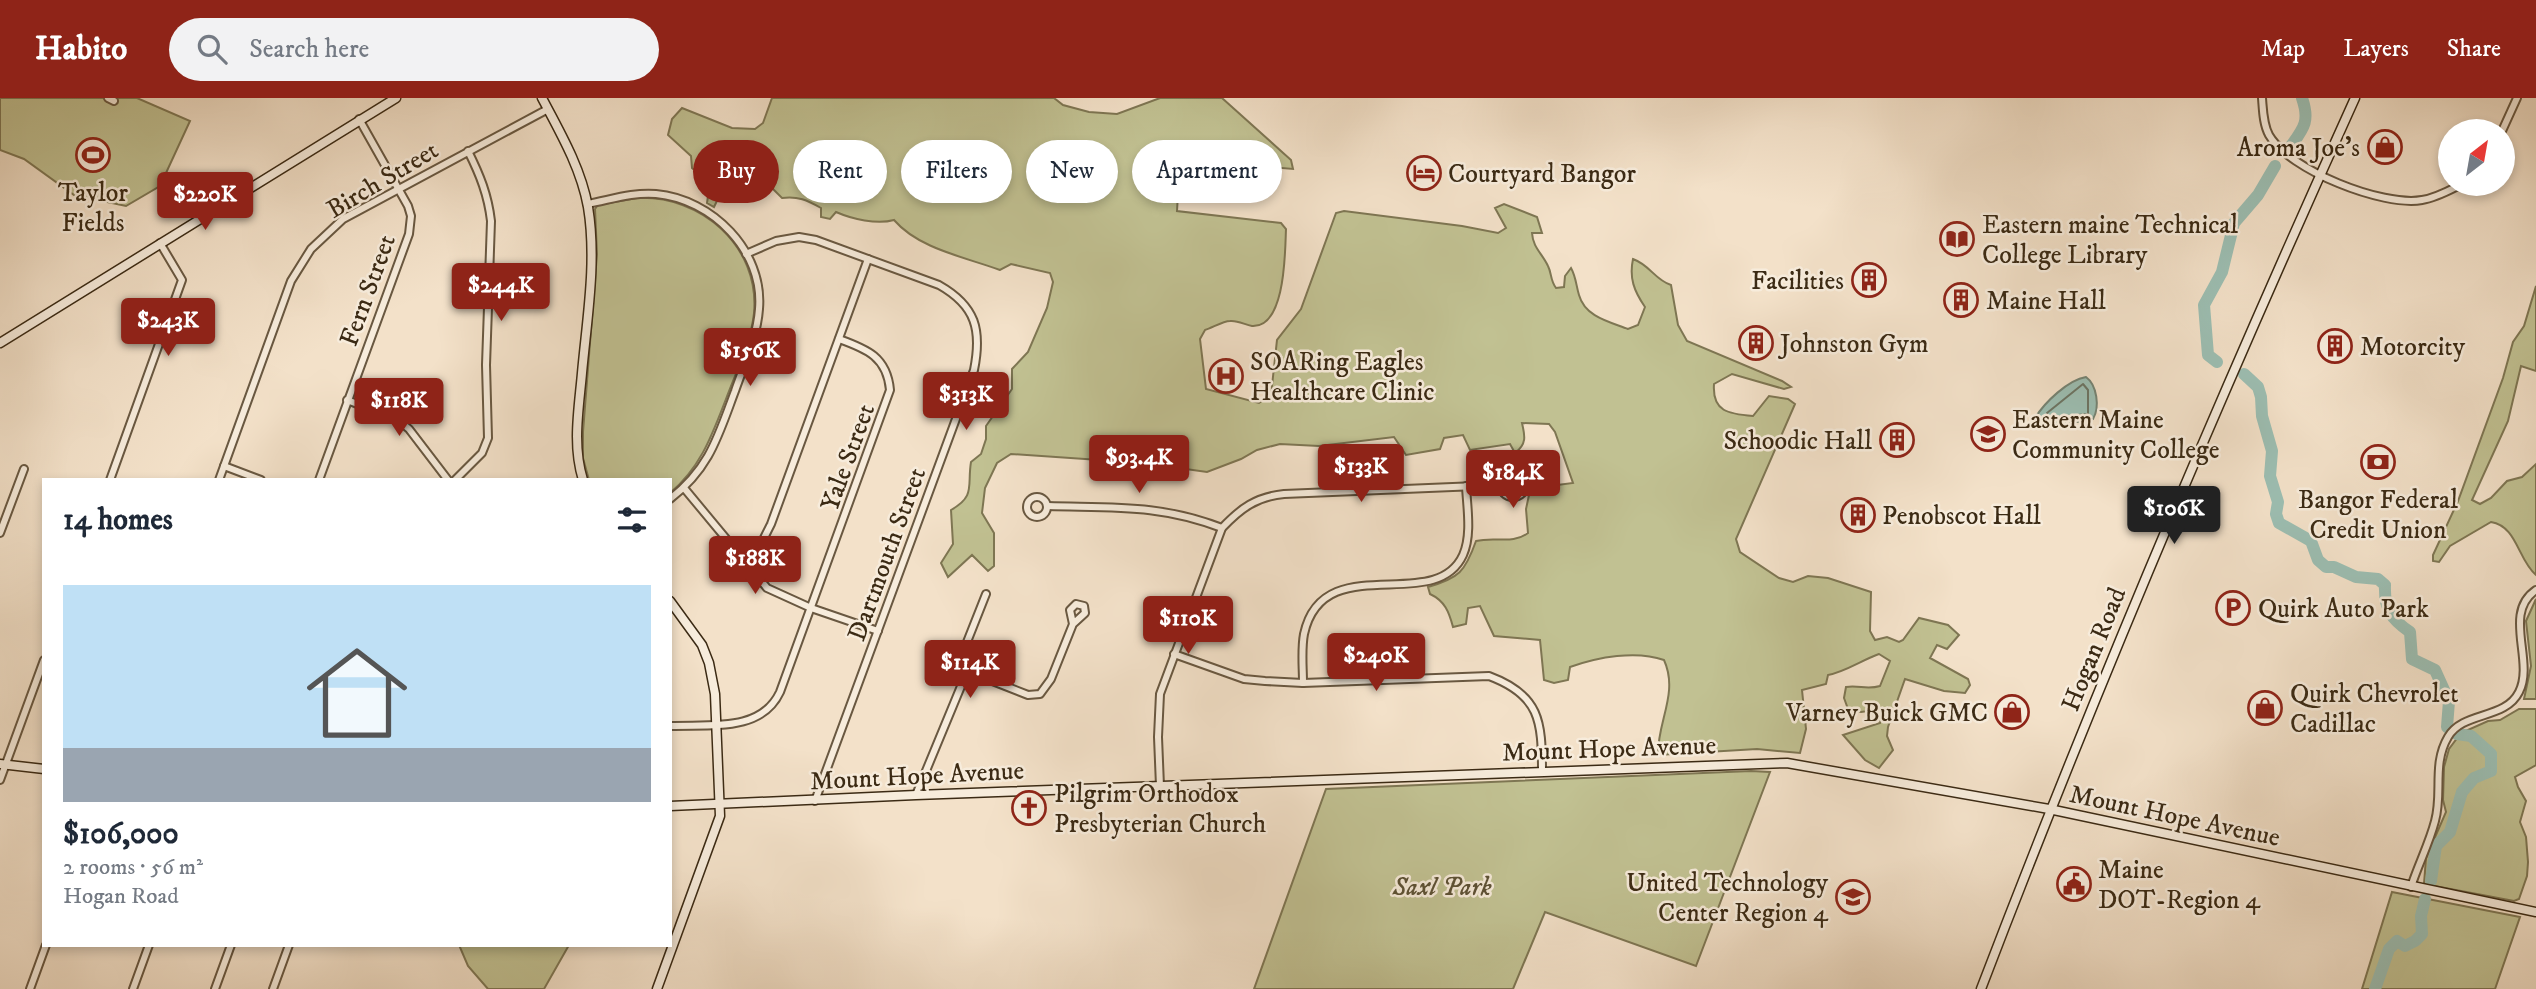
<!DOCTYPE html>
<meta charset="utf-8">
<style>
body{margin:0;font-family:"IM FELL DW Pica",serif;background:#f2f2f3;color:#1f2937;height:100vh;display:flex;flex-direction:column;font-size:26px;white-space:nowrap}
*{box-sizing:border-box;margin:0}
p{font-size:23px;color:#747a83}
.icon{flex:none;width:38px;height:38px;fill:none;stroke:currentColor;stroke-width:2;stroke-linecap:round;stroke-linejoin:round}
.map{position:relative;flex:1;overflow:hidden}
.sheet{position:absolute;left:42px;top:380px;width:630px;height:469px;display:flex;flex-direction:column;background:#fff;border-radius:0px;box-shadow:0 4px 10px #0003}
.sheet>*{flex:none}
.banner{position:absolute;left:693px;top:42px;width:665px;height:63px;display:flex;gap:14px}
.needle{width:46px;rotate:31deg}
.buttons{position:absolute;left:2438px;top:21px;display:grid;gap:14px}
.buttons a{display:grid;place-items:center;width:77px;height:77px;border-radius:50%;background:#fff;box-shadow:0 4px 10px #0003;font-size:35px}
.price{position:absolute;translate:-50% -60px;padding:0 16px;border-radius:7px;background:#8f2418;color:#fff;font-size:23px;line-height:46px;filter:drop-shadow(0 2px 4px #0008)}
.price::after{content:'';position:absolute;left:50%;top:42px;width:21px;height:16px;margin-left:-10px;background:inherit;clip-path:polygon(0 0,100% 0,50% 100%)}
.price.active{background:#222;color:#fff}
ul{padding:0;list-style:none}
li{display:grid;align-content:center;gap:14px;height:371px;padding:0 21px}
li+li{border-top:2px solid #e0e1e3}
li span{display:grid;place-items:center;height:217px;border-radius:0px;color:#555}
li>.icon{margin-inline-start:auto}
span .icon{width:126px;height:126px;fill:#fffc;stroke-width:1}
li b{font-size:30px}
h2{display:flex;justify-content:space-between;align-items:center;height:84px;padding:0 21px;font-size:30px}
.chip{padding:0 24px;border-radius:32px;background:#fff;box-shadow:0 4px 10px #0003;font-size:24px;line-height:63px}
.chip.active{background:#8f2418;color:#fff}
header{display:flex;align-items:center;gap:42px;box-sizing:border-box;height:98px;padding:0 35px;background:#8f2418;color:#fff}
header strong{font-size:33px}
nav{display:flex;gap:38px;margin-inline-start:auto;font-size:24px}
.search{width:490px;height:63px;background:#f2f2f3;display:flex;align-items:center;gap:18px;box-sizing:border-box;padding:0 24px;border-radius:38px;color:#747a83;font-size:26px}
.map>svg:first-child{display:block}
</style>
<header>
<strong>Habito</strong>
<div class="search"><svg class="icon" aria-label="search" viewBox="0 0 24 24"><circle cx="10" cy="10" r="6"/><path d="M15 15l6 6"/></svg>Search here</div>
<nav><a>Map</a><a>Layers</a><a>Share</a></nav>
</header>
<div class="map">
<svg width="2536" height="891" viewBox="0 0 2536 891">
<rect width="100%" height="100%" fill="#f3e1c9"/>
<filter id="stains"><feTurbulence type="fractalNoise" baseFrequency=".00286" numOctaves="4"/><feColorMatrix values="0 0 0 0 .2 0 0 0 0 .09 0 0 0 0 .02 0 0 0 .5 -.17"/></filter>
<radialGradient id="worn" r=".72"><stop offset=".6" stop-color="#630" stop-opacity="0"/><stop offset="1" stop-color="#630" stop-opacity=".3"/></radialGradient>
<g fill="#c1c192" stroke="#7e7653" stroke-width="2">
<polygon points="0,0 137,0 190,23 160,88 126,108 74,97 24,61 0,52"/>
<path d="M772 0H1054L1063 7 1089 14 1117 16 1160 0H1222L1291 62 1293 71 1180 61 1177 113 1281 125 1286 131C1285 152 1286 230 1252 228 1245 227 1238 222 1230 223 1223 223 1212 230 1205 232L1200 241 1206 291 1259 305 1271 297 1277 242 1301 211 1336 115 1344 113 1462 128 1498 135 1506 130 1495 110 1504 106 1537 119 1542 135H1532C1533 150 1542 155 1548 168 1552 176 1550 182 1556 190L1564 189 1565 178 1571 170C1576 179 1576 187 1579 197 1585 219 1610 224 1628 231L1638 227 1645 209C1634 193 1629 180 1633 161 1650 167 1655 182 1671 187L1678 227 1687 243 1782 283 1791 289 1784 291 1732 276 1714 286C1712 314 1729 316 1753 318L1769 298 1788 301 1795 306 1736 441 1740 454 1779 480 1793 484 1808 478 1828 480 1871 494 1870 533 1875 542 1887 539 1899 544 1903 542 1919 520 1948 527 1959 537 1947 551 1937 547 1930 560 1968 581 1970 587 1965 595 1944 593 1905 581 1888 629 1887 638 1893 652 1879 670 1865 662 1843 637 1880 625 1883 611 1861 614 1848 611 1844 600 1846 589C1859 587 1867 592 1880 588L1890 563 1879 556C1862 562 1845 574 1828 577L1826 586 1802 592 1806 631 1800 655 1757 651 1658 657C1657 624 1679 595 1664 562 1636 552 1598 559 1570 569L1568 582 1554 585 1544 582 1540 542 1494 538 1480 508 1468 510 1466 526 1453 529C1449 514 1445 503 1430 496L1428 489C1459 480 1465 474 1476 443 1496 438 1512 447 1528 435L1526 411 1529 397 1542 389 1573 385 1555 334 1549 326 1522 325C1525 338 1527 346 1515 355L1510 346 1470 352 1463 337 1444 340 1440 351 1406 357 1394 339 1319 348 1280 346 1257 352 1241 361 1207 374 1143 365 1011 356 997 365 985 390 982 415 994 435V468L988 473 972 457 948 479 941 465 953 446 951 412C976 398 967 388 971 364L981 356 986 341V328L1012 291V271L1028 254 1047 210 1053 184 1050 175 1011 166 1000 172C965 159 919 151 894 122 877 127 852 121 836 114L830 121 821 119V110C807 102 798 98 782 100L773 91 771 76 744 60 736 63 714 109 707 105 710 85 692 70 691 58 668 37 672 21 682 10 732 30 755 31 763 25Z"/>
<path d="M637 100C701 97 760 148 754 215 751 244 736 274 726 301 712 337 701 369 670 395V382H589L583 360V334L597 156 595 111 598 107Z"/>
<path d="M2536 188V273L2521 268 2508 323 2472 402 2480 406 2491 400 2507 383 2522 379 2536 366V477C2518 462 2517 428 2491 424L2450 448 2439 464 2433 463V457L2458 403 2503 280 2513 244 2524 228Z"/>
<polygon points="2536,501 2536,601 2524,601 2531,568 2526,523"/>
<polygon points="2519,611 2536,611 2536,667 2515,679 2518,689 2526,703 2520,724 2526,739 2528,764 2527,778 2519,801 2514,803 2424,786 2426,760 2446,714 2443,702 2444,669 2449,651 2461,635 2488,623 2500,622"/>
<polygon points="1751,673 1770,674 1696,868 1545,814 1513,891 1254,891 1326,691"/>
<polygon points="2392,794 2520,819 2495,891 2362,891"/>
<polygon points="459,847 569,847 544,891 488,891 468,868"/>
</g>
<path fill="#9cbeb2" stroke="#758373" stroke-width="2" d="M2086 279C2097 287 2100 309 2093 321L2048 329 2035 320C2045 304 2068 282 2086 279Z"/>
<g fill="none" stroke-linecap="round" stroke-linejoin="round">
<polygon stroke="#6c7463" stroke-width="2" points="2083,286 2088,292 2088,316 2047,320 2047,315"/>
<g stroke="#9cbeb2" stroke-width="12">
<path d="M2291 48C2304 30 2310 23 2302 0"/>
<polyline points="2217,264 2208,257 2204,207 2222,174 2234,125 2258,97 2275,68"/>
<path d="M2244 276 2258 289 2261 299 2262 318 2272 353 2270 378 2278 404 2276 416 2279 425 2311 443 2318 462 2326 469H2334L2356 479 2378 481 2385 487C2384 511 2391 521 2410 534L2412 561 2435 572 2449 603 2447 629 2457 636 2471 638 2491 656V673L2474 680 2462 694 2450 734 2436 748 2431 783"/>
<polyline points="2375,891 2389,851 2397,843 2405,848 2415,843 2422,836 2421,818 2425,801"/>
</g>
<g stroke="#695841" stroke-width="10">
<g id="street">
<polyline points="108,0 114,3"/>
<path d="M2262 0C2263 12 2263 26 2269 37 2289 72 2383 109 2422 102 2436 100 2450 92 2462 86"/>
<polyline points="2502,33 2517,0"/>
<path d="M587 106C610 102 632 94 656 96 712 101 764 153 759 211 757 239 744 267 735 293 718 338 710 370 670 401"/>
<path d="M746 156 776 143 799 139 816 142 939 187C976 208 982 232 974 272L815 703"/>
<polyline points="347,302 397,321 409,331 448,382"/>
<polyline points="224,368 261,382"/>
<circle cx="1513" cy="386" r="13"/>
<polyline points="110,382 182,182 160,145"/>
<polyline points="219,382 291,183 311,151 343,121 548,11"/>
<polyline points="319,382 409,136 411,118 408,108 359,21"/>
<path d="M455 382 482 355 488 340 486 267 491 123C488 97 480 77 468 53"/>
<polyline points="684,390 767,490 811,510 878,533"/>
<circle cx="1037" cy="409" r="10"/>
<path d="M1048 408C1113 410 1160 406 1222 430"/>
<polyline points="0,435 24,371"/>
<polyline points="743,464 762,444 771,426 868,161"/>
<path d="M1174 556 1244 581 1265 583 1303 585 1489 578C1540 597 1542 623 1542 673"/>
<polyline points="967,573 1028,597 1040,596 1051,581 1073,526 1085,515 1084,508 1076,506 1070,512 1073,526"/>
<path d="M1303 585C1303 569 1301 552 1304 536 1323 449 1435 518 1463 457 1472 437 1467 409 1466 388"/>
<path d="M670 628C709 626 761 635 780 594L890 292C887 259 867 251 839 241"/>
<polyline points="0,682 44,562"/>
<path d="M1160 688 1158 639 1160 596 1222 430C1241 410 1256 399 1284 396L1501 387"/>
<polyline points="916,697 964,581 967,544 986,496"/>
<path d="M2411 789C2418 767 2429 746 2435 723 2443 695 2432 666 2448 639 2463 613 2505 622 2519 594 2535 563 2502 515 2536 492"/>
<polyline points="30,891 46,847"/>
<polyline points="133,891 149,847"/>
<polyline points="215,891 231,847"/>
<polyline points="273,891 289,847"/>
</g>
</g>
<g stroke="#3b2a14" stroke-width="11">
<g id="secondary">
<path d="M542 0C560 34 581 70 588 109 597 163 587 220 582 275 579 310 572 347 583 382"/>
<polyline points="0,245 396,0"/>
<polyline points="0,666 44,671"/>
<polyline points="670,708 916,697 1787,665 2049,711 2536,814"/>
<polyline points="657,891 720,718 715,596 709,565 702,547 670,503"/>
<path d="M1981 891C2096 590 2222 294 2355 0"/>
</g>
</g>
<use href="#street" stroke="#f7ecdc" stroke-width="6"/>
<use href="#secondary" stroke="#f7ecdc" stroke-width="8"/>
</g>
<defs>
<g id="shop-ring" transform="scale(1.75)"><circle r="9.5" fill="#f7ecdc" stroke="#8f2418" stroke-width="1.5"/><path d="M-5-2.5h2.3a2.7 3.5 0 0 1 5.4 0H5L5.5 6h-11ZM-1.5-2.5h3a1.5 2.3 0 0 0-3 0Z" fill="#8f2418"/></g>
<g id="stadium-ring" transform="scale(1.75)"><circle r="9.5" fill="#f7ecdc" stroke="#8f2418" stroke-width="1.5"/><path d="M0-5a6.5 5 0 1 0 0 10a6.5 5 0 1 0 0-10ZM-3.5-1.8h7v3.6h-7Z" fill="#8f2418"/></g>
<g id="hotel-ring" transform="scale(1.75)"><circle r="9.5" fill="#f7ecdc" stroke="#8f2418" stroke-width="1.5"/><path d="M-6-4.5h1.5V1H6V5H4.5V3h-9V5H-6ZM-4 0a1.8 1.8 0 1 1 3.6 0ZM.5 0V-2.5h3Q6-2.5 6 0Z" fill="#8f2418"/></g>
<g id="library-ring" transform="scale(1.75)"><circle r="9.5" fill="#f7ecdc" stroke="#8f2418" stroke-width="1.5"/><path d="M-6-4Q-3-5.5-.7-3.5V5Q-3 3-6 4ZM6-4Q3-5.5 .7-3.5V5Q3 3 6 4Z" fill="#8f2418"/></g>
<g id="building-ring" transform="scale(1.75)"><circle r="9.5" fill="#f7ecdc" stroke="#8f2418" stroke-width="1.5"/><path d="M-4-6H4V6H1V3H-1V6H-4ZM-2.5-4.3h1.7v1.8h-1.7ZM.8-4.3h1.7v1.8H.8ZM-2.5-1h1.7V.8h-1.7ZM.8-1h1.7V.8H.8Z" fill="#8f2418"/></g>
<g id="hospital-ring" transform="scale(1.75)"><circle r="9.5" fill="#f7ecdc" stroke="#8f2418" stroke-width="1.5"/><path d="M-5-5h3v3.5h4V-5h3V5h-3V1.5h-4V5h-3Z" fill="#8f2418"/></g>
<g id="university-ring" transform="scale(1.75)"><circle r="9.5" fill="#f7ecdc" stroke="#8f2418" stroke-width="1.5"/><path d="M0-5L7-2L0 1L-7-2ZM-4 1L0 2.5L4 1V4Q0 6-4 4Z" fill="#8f2418"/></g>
<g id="bank-ring" transform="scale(1.75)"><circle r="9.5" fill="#f7ecdc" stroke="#8f2418" stroke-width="1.5"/><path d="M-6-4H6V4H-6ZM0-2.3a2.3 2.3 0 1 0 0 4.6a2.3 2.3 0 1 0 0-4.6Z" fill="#8f2418"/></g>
<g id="parking-ring" transform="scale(1.75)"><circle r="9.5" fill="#f7ecdc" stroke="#8f2418" stroke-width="1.5"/><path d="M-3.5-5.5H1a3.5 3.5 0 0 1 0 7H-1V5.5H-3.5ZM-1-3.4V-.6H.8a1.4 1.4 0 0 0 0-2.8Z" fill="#8f2418"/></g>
<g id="church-ring" transform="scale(1.75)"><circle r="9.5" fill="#f7ecdc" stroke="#8f2418" stroke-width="1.5"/><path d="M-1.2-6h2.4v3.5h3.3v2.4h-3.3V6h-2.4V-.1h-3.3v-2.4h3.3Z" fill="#8f2418"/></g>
<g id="civic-ring" transform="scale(1.75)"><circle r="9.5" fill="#f7ecdc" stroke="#8f2418" stroke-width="1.5"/><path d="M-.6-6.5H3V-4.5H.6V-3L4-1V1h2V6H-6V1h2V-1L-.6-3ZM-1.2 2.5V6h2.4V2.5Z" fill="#8f2418"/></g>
<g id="school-ring" transform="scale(1.75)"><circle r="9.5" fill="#f7ecdc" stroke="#8f2418" stroke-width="1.5"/><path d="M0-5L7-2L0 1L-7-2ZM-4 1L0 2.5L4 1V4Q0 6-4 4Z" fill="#8f2418"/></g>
</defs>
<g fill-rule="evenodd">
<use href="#shop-ring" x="2385" y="49"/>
<use href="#stadium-ring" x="93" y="57"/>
<use href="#hotel-ring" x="1424" y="75"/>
<use href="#library-ring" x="1957" y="141"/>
<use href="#building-ring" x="1869" y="182"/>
<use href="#building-ring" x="1961" y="202"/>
<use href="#building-ring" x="1756" y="245"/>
<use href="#building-ring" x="2335" y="248"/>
<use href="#hospital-ring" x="1226" y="278"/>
<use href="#university-ring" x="1988" y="336"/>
<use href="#building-ring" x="1897" y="342"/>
<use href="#bank-ring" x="2378" y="364"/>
<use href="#building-ring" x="1858" y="417"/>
<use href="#parking-ring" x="2233" y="510"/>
<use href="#shop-ring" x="2265" y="610"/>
<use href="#shop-ring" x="2012" y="614"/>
<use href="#church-ring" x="1029" y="710"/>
<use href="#civic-ring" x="2074" y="786"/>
<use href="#school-ring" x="1853" y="799"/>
</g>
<g text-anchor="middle" stroke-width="5" stroke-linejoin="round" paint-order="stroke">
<g font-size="26" fill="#3b2a14" stroke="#f7ecdc" text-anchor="start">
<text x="2360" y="58" text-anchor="end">Aroma Joe's</text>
<text x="1448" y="84">Courtyard Bangor</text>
<text x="93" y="103" text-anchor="middle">Taylor<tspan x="93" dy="30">Fields</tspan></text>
<text x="1982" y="135">Eastern maine Technical<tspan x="1982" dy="30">College Library</tspan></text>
<text x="1844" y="191" text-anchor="end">Facilities</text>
<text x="1986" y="211">Maine Hall</text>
<text x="1780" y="254">Johnston Gym</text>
<text x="2360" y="257">Motorcity</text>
<text x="1250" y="272">SOARing Eagles<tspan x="1250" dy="30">Healthcare Clinic</tspan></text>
<text x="2012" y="330">Eastern Maine<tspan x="2012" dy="30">Community College</tspan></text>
<text x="1872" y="351" text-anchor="end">Schoodic Hall</text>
<text x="2378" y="410" text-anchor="middle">Bangor Federal<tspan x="2378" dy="30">Credit Union</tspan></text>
<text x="1882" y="426">Penobscot Hall</text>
<text x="2258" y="519">Quirk Auto Park</text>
<text x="2290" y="604">Quirk Chevrolet<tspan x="2290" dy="30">Cadillac</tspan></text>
<text x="1988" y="623" text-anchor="end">Varney Buick GMC</text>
<text x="1054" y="704">Pilgrim Orthodox<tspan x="1054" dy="30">Presbyterian Church</tspan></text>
<text x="2098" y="780">Maine<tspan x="2098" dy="30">DOT-Region 4</tspan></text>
<text x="1828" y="793" text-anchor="end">United Technology<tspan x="1828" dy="30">Center Region 4</tspan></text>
</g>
<g font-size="26" fill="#3b2a14" stroke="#f7ecdc">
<text transform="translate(382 81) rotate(-31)" y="9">Birch Street</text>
<text transform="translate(367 192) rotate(-70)" y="9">Fern Street</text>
<text transform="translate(847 359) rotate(-70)" y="9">Yale Street</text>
<text transform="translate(886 456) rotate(-70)" y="9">Dartmouth Street</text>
<text transform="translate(2093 551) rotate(-68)" y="9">Hogan Road</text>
<text transform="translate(1609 650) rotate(-2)" y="9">Mount Hope Avenue</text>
<text transform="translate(917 677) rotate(-3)" y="9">Mount Hope Avenue</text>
<text transform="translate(2175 717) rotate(12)" y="9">Mount Hope Avenue</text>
</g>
<g font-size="26" font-style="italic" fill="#5c5034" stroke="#f7ecdc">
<text x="1442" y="797">Saxl Park</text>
</g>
</g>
<rect width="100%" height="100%" filter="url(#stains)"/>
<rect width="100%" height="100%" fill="url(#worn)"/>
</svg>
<div class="buttons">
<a><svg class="needle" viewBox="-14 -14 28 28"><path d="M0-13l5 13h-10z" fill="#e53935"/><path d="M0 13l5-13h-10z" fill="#747a83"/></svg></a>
</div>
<b class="price" style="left:205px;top:134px">$220K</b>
<b class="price" style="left:501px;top:225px">$244K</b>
<b class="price" style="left:168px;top:260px">$243K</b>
<b class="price" style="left:750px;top:290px">$156K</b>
<b class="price" style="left:966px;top:334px">$313K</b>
<b class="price" style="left:399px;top:340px">$118K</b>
<b class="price" style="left:1139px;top:397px">$93.4K</b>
<b class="price" style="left:1361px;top:406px">$133K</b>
<b class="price" style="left:1513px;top:412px">$184K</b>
<b class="price active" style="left:2174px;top:448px">$106K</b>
<b class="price" style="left:755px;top:498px">$188K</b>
<b class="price" style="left:1188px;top:558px">$110K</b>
<b class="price" style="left:1376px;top:595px">$240K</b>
<b class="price" style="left:970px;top:602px">$114K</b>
<div class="banner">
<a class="chip active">Buy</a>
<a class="chip">Rent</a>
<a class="chip">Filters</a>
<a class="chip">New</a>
<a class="chip">Apartment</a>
</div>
<section class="sheet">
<h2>14 homes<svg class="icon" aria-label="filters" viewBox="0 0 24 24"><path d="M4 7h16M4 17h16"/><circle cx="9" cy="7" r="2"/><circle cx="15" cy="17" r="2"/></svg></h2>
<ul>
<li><span style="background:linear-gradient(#bfe0f5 75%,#9aa5b1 0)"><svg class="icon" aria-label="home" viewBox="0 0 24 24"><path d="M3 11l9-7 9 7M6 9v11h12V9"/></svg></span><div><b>$106,000</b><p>2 rooms · 56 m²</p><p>Hogan Road</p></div></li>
</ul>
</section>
</div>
